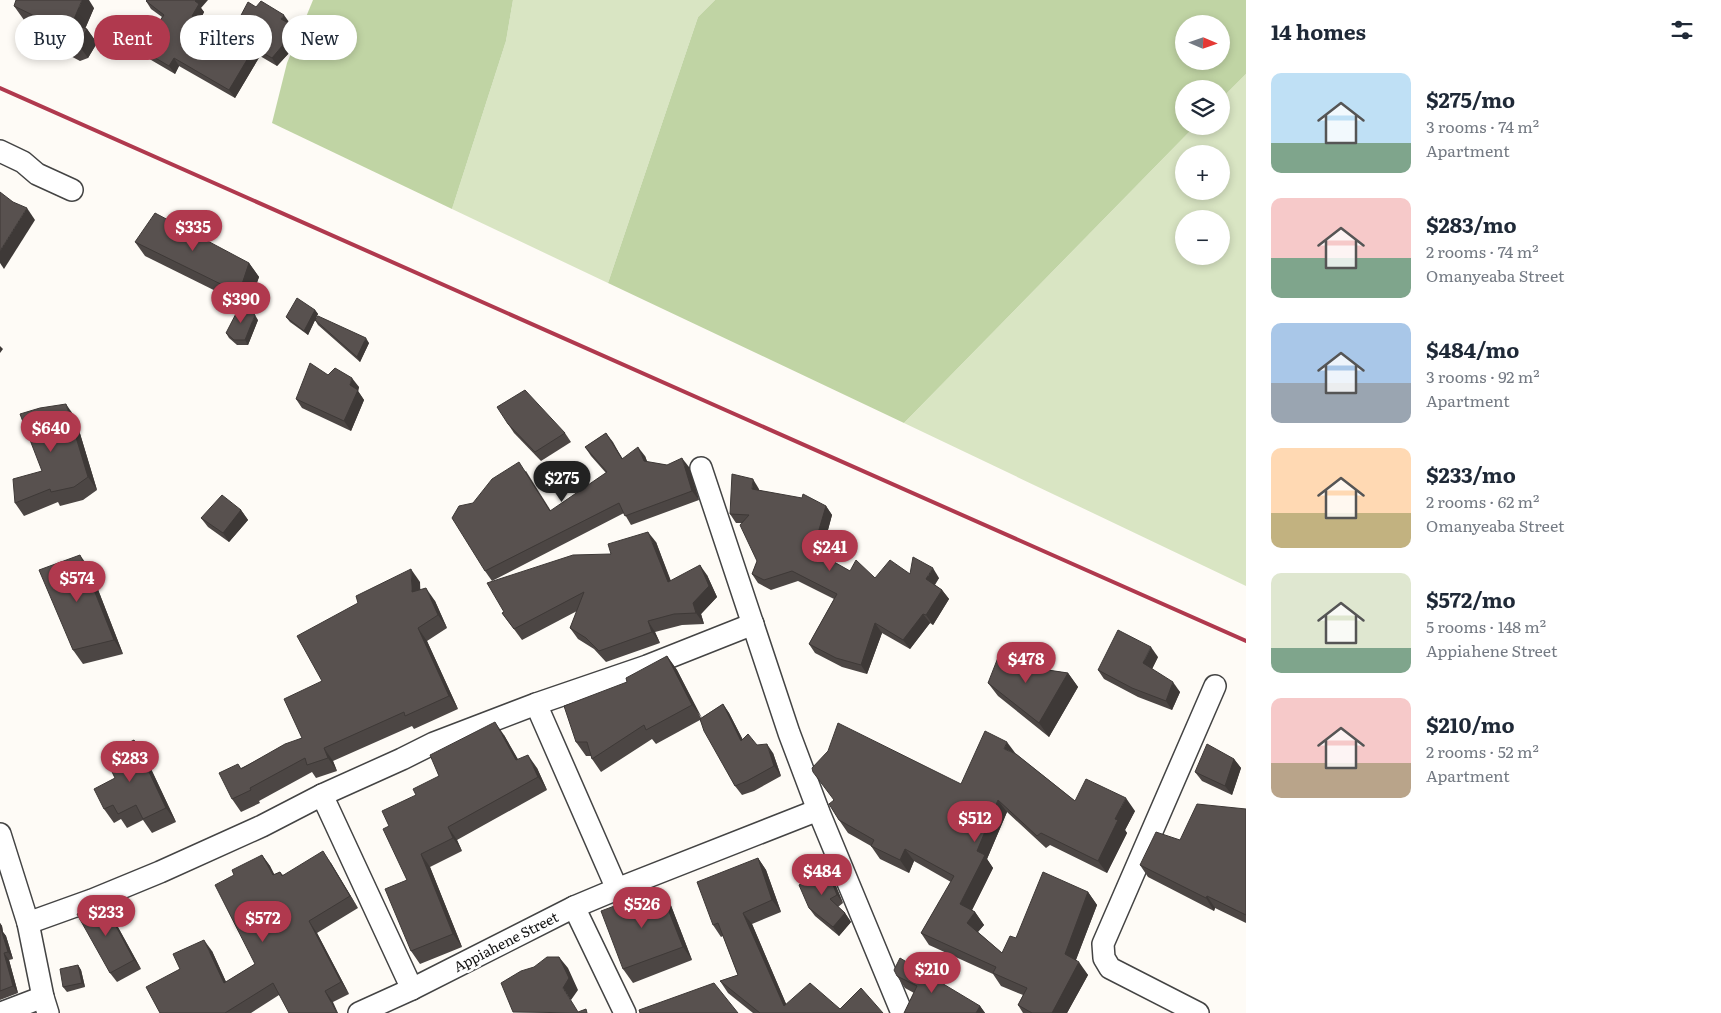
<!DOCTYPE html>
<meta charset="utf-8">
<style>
body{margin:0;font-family:Literata,serif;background:#f6f6f7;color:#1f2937;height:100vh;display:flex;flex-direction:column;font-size:19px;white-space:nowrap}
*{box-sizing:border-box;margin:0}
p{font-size:16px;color:#747a83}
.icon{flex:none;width:28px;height:28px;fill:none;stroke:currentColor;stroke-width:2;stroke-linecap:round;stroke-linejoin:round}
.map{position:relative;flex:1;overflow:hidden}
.sheet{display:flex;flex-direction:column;background:#fff;width:475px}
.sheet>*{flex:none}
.banner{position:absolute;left:15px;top:15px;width:475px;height:45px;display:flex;gap:10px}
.needle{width:32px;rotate:92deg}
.tools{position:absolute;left:1175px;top:15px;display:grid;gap:10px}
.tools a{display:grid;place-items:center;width:55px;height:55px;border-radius:50%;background:#fff;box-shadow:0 2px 8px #0003;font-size:25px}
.price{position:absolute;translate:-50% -42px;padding:0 11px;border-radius:18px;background:#b0394e;color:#fff;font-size:16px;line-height:32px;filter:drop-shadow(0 1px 2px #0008)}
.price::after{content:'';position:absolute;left:50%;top:30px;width:15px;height:11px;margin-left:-8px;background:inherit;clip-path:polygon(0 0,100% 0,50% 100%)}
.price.current{background:#222;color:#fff}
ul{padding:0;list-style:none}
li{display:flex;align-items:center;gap:15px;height:125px;padding:0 25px}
li span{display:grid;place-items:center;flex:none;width:140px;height:100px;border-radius:10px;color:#555}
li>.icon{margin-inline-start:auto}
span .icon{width:60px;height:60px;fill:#fffc;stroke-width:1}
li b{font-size:21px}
h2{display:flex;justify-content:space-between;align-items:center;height:60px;padding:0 25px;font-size:21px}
.pill{padding:0 18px;border-radius:22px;background:#fff;box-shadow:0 2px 8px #0003;font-size:18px;line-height:45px}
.pill.current{background:#b0394e;color:#fff}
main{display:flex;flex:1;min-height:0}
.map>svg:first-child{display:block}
</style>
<main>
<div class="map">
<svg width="1246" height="1013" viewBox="0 0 1246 1013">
<rect width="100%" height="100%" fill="#fefbf6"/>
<g fill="#d9e5c3" fill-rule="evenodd">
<polygon points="513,0 715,0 698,17 608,283 452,209 506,41"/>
<path d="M1246 74V586L904 423 1195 126H1221V99ZM1184 154H1221V191H1184ZM1184 219H1221V256H1184Z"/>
</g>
<g fill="#c0d4a4" fill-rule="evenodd">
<polygon points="313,0 513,0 506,41 452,209 272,123 287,63"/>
<path d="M715 0H1246V74L1221 99V89H1184V126H1195L904 423 608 283 698 17ZM1184 24H1221V61H1184Z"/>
</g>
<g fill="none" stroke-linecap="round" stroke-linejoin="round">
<g stroke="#444" stroke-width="24">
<g id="street">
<polyline points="0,151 23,162 37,174 72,190"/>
<polyline points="701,468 789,733 818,810 902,1013"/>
<polyline points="536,704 617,889"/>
<polyline points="322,795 412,989"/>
<polyline points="0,834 28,923 43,997 48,1013"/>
<polyline points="574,907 617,889 818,810"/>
<polyline points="28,923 92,900 160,872 262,826 322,795 402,759 434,743 536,704 647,666 753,624"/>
<polyline points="1,1013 43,997"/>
<polyline points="359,1013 412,989 574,907 625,1013"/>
<polyline points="1198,1013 1110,968 1104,958 1103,944 1215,686"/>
</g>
</g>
<use href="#street" stroke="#fff" stroke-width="21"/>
<polyline stroke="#b0394e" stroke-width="4" points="0,88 1246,641"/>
</g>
<g fill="#4c4644">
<polygon points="146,1 201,8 204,12 200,20 230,36 256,7 289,22 289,23 298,33 289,53 277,66 260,56 235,98 179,66 175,74 146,57 140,49 162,17 151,9"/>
<polygon points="14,6 94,8 85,29 87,29 97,43 88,58 80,61 63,52 54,38 54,37 50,35 48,32 24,20"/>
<polygon points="135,242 249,263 259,277 248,307 145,256"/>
<polygon points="315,310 318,314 316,318 369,343 360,362 318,325 315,320 308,335 290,322 286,317"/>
<polygon points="258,320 248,345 237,345 229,338 226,333"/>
<polygon points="328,375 359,387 358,391 364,400 351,431 302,408 296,399"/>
<polygon points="75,417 97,490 83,500 60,506 58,502 24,516 15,503 42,471"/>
<polygon points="508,424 565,433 571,442 541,461 514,433"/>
<polygon points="606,433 623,459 645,456 647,462 667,465 689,467 699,500 631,525 624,513 492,581 485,571 473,503 526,471 551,511 606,473 591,456 585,447"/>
<polygon points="759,489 759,490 826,506 832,515 821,555 850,571 875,578 910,574 939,578 935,585 942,590 949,599 933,625 930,623 910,649 882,633 867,674 842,667 815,653 809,644 834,599 798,581 771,590 758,583 752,574 757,561 742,523 736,523 730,514"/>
<polygon points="241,510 248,520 229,542 208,527 201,518"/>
<polygon points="656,542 671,581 707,575 717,597 701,614 704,624 682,625 655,632 660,643 606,662 594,649 578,639 570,628 577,611 522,640 502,613 611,554"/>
<polygon points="90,569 123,654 83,664 73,650"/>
<polygon points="420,582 420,590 435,601 447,628 427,641 458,709 414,729 412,726 333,761 337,771 316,778 312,772 259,801 260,803 241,812 232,799 241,768 302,738 322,681"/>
<polygon points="667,656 677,670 701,718 723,704 729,713 743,740 773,753 781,776 754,791 742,795 735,786 700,720 656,744 652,739 601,772 592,759 591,756 586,756 576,742 627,682"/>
<polygon points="1158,657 1152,669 1180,692 1172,710 1138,697 1104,679 1098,670"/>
<polygon points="1010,661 1048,670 1068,673 1078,687 1049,737 998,696 988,683"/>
<polygon points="504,735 518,760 537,768 547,790 457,840 462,851 430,867 462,947 420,964 411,951 407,880 389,826 416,795 439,776"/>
<polygon points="134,740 144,754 176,822 152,833 143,820 127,828 121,819 114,823 104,809 115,778"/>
<polygon points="1016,754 1075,801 1135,811 1125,830 1127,833 1107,873 1050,845 1046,848 1007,812 987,859 993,868 972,910 975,912 984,925 978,932 1002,953 1016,938 1088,892 1097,905 1076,960 1088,975 1067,1013 1023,1013 1018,1005 1023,995 1001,986 993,974 929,945 921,933 951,882 914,861 909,873 880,859 871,846 848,833 839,820 833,800 961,784"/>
<polygon points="1234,759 1241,768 1232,795 1202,781 1195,772"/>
<polygon points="1246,809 1246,923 1215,908 1214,911 1148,877 1140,865 1180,840"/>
<polygon points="262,855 270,866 274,875 280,872 283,875 331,863 358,908 317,933 349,994 333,1002 279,995 251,1013 160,1013 180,969 212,951 226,982 255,964 234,875"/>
<polygon points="758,858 766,870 781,912 752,924 786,1004 883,1013 753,1013 728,993 720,981 738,975 723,936 721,937 713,925"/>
<polygon points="831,874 843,903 838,907 845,913 851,922 839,936 815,916 809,908"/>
<polygon points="660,889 670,903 692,960 633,983 623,969"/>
<polygon points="102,900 108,909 141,969 117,982 110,973"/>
<polygon points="0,923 2,926 3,932 6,936 13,959 9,960 18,993 0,1000"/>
<polygon points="78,965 81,970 85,987 67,992 63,987"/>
<polygon points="897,976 980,1006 985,1013 904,1013 914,993 905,988"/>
</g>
<g fill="#3e3937">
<polygon points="82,0 89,0 94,8 81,38 72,24"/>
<polygon points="196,0 208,0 201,8 204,12 198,24 192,16 195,1"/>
<polygon points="284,15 289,22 286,27 281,19"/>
<polygon points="292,25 298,33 289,53 277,66 272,58"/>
<polygon points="87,29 97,43 88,58 78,44"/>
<polygon points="254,48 260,56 235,98 229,90"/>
<polygon points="174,58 179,66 175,74 169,66"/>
<polygon points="27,208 35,220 4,269 0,263 0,251"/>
<polygon points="249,263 259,277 248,307 239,293"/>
<polygon points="315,310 318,314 308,335 304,331"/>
<polygon points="255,315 258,320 248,345 245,340"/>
<polygon points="366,338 369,343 360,362 357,357"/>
<polygon points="0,346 3,349 0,353"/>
<polygon points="352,378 359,387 358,391 364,400 351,431 344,421 350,385"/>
<polygon points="66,404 75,417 97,490 88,477"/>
<polygon points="606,433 613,442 628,469 622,459"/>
<polygon points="638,447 645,456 651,471 644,461"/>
<polygon points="682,458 689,467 699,500 692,491"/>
<polygon points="753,479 759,489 758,498 752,489"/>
<polygon points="826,506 832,515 820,560 813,550"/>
<polygon points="241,510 248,520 229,542 223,533"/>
<polygon points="648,532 656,542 675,593 668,582"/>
<polygon points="80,555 90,569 123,654 114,640"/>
<polygon points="700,565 707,575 717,597 701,614 704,624 696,613 693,603"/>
<polygon points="933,568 939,578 932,588 926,579"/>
<polygon points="411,569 420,582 421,605 412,592"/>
<polygon points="426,588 435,601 447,628 438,615"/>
<polygon points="942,590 949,599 933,625 926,615"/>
<polygon points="923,614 930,623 910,649 903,640"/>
<polygon points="648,621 655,632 660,643 652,632"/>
<polygon points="875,623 882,633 867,674 861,665"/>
<polygon points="418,628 427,641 458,709 449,696"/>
<polygon points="1151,647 1158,657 1150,673 1143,663"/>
<polygon points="667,656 677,670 702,718 692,705"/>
<polygon points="1068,673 1078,687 1049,737 1039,723"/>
<polygon points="1173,682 1180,692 1172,710 1166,701"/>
<polygon points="723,704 729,713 748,750 741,741"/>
<polygon points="495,722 504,735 526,773 516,760"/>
<polygon points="134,740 144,754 176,822 166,808"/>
<polygon points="1007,742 1016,754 1004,749"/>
<polygon points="767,744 773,753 781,776 774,766"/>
<polygon points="324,748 333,761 337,771 328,758"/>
<polygon points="528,755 537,768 547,790 538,777"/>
<polygon points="1234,759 1241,768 1232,795 1225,786"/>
<polygon points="1126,798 1135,811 1125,830 1127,833 1107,873 1098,861 1115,819"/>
<polygon points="998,800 1007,812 987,859 993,868 969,916 960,904 977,851"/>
<polygon points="448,827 457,840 462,851 453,838"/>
<polygon points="905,849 914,861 909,873 900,860"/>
<polygon points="323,851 331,863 358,908 350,896"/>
<polygon points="421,854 430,867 462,947 453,934"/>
<polygon points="262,855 270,866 281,887 273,875"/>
<polygon points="758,858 766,870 781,912 772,900"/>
<polygon points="825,865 831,874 843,903 837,895"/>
<polygon points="660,889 670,903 692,960 683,947"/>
<polygon points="1088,892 1097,905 1073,967 1065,954"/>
<polygon points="1207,896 1215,908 1214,911 1206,898"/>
<polygon points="102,900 108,909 141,969 134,960"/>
<polygon points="975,912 984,925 975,935 967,923"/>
<polygon points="743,913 752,924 790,1013 784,1006"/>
<polygon points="845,913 851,922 839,936 833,927"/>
<polygon points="309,921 317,933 349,994 341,982"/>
<polygon points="0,923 2,926 3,932 6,936 13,959 8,952 0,931"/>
<polygon points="204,940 212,951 232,995 224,983"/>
<polygon points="4,953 9,960 18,993 13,986"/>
<polygon points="559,957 568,968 578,990 571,1000 579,1013 563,988"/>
<polygon points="1079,962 1088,975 1067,1013 1052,1013"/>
<polygon points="78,965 81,970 85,987 82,983"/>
<polygon points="325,991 333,1002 338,1013 337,1013"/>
<polygon points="980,1006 985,1013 976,1013"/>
</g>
<g fill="#58514f" stroke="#3e3937">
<polygon points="16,0 82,0 72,24 87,29 78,44 70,47 54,38 58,31 40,21 41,19 14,6"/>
<polygon points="147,0 196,0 195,1 199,4 192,16 230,36 248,2 256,7 261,1 284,15 281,19 292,25 283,45 272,58 254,48 229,90 174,58 169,66 140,49 164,15 146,1"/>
<polygon points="0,192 13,202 27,208 0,251"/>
<polygon points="155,213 249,263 239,293 135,242"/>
<polygon points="297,298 315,310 304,331 286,317"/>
<polygon points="241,304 255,315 245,340 234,340 226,333"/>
<polygon points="318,316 366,338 357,357 315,320"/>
<polygon points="310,363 328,375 335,368 352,378 350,385 358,390 344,421 296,399"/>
<polygon points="525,390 565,433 535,452 508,424 497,407"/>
<polygon points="66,404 88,477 74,487 51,492 50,489 15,503 13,479 42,471 20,414 40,408"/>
<polygon points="606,433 622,459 638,447 644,461 667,465 682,458 692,491 625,516 619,503 485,571 452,518 459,506 473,503 492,479 519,462 550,511 607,472 585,447"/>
<polygon points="732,474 753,479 752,489 802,498 803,494 826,506 813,550 850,571 856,560 875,578 890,560 910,574 913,557 933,568 926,579 942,590 926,615 923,614 903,640 875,623 861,665 836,658 809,644 837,594 792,571 764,580 752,574 757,561 740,525 749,515 730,514"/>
<polygon points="222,495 241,510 223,533 201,518"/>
<polygon points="648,532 668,582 700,565 709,586 693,603 696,613 674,614 648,621 652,632 599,651 586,638 570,628 584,592 514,629 502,613 504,612 487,583 573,555 611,554 608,544"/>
<polygon points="80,555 114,640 73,650 39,570"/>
<polygon points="411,569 412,592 426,588 438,615 418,628 449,696 405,716 404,712 324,748 328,758 307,765 305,758 250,788 251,790 232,799 219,773 238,764 241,769 285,744 302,738 284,699 322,681 297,636 358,603 356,596"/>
<polygon points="1118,630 1151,647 1143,663 1173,682 1166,701 1132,688 1098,670"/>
<polygon points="1013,648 1048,670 1068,673 1039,723 988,683 999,655 1010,661"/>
<polygon points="667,656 692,705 646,730 644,725 592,759 587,742 576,742 564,706 627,682 626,678"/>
<polygon points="723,704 741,741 748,734 757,745 767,744 774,766 747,781 735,786 704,731 700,719"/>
<polygon points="495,722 516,760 528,755 538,777 448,827 453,838 421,854 453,934 411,951 385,889 407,880 383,829 389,826 382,811 416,795 413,789 439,776 430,755"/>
<polygon points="838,723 961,784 985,731 1007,742 1004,749 1016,754 1075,801 1086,779 1126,798 1115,819 1118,820 1098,861 1041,833 1037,836 998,800 977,851 985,855 960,904 975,912 967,923 1002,953 1010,936 1016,938 1043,872 1088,892 1065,954 1079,962 1052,1013 1032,1013 1018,1005 1027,988 993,973 996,967 921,933 954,876 905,849 900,860 871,846 874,840 839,820 829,804 834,800 813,772 812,768 828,751"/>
<polygon points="134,740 166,808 143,819 136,805 118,814 113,805 104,809 94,789 115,778 104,755"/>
<polygon points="1207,744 1234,759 1225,786 1195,772"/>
<polygon points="1197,804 1246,809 1246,915 1207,896 1206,898 1140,865 1156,832 1180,840"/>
<polygon points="323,851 350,896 309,921 341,982 325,991 337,1013 289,1013 273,983 225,1013 160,1013 146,987 180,969 173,954 204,940 224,983 255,964 215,885 234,875 232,870 262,855 273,875 280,872 282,876"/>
<polygon points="758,858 772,900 743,913 784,1006 810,983 840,1009 861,988 883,1013 760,1013 720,981 738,975 718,923 713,925 697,882"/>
<polygon points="825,865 837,895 830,899 845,913 833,927 809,908 799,885"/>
<polygon points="660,889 683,947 623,969 601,911"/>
<polygon points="102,900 134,960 110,973 77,914"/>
<polygon points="0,929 1,929 8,952 4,953 13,986 0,991"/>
<polygon points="547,957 559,957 569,978 563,988 578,1012 586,1009 587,1013 513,1012 501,983 521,971 534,967"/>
<polygon points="900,958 980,1006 976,1013 904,1013 917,986 897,976 894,970"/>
<polygon points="78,965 82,983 63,987 60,969"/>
<polygon points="714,983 738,1013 640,1013 639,1010"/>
</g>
<g text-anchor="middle" stroke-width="5" stroke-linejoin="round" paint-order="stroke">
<g font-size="14" fill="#111" stroke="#fff">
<text transform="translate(506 942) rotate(-27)" y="5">Appiahene Street</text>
</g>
</g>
</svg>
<div class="tools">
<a><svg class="needle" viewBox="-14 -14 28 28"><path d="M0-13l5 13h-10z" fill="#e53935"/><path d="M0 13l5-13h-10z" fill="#747a83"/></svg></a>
<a><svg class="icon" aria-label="layers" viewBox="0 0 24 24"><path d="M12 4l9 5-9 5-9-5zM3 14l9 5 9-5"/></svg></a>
<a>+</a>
<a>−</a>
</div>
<b class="price" style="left:193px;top:252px">$335</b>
<b class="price" style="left:241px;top:324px">$390</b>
<b class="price" style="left:51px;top:453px">$640</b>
<b class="price current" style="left:562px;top:503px">$275</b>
<b class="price" style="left:830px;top:572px">$241</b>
<b class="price" style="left:77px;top:603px">$574</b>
<b class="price" style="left:1026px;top:684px">$478</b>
<b class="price" style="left:130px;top:783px">$283</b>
<b class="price" style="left:975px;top:843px">$512</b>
<b class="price" style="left:822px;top:896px">$484</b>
<b class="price" style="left:642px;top:929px">$526</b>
<b class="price" style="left:106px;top:937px">$233</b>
<b class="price" style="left:263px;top:943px">$572</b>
<b class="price" style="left:932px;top:994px">$210</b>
<div class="banner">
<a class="pill">Buy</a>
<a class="pill current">Rent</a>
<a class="pill">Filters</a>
<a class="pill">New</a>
</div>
</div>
<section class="sheet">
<h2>14 homes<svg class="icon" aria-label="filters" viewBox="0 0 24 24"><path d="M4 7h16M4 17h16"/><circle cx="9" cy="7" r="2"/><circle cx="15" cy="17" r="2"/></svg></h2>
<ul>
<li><span style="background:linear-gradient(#bfe0f5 70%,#7fa58c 0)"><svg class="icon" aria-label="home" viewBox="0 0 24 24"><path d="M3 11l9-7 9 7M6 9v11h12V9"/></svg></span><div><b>$275/mo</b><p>3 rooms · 74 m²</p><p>Apartment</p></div></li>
<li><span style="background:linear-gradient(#f6c9c9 60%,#7fa58c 0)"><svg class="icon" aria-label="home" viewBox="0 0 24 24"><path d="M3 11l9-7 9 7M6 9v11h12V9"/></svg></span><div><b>$283/mo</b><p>2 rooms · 74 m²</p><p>Omanyeaba Street</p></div></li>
<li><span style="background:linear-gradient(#a9c7e8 60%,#9aa5b1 0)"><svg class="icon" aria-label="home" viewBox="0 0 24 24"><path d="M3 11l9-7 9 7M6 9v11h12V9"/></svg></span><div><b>$484/mo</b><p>3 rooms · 92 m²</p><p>Apartment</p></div></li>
<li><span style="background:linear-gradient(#ffd9b3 65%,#c2b280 0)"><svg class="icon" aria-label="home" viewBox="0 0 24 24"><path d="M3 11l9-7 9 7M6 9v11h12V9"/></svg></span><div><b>$233/mo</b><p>2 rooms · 62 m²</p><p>Omanyeaba Street</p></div></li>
<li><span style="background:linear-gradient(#dfe7d0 75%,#7fa58c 0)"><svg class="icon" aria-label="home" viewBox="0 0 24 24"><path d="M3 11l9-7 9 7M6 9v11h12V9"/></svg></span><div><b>$572/mo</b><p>5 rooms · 148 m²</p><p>Appiahene Street</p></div></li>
<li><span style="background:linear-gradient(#f6c9c9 65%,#b9a48a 0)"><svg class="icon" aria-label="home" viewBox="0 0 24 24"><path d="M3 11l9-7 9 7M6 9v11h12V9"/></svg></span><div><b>$210/mo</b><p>2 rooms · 52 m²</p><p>Apartment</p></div></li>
</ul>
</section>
</main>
